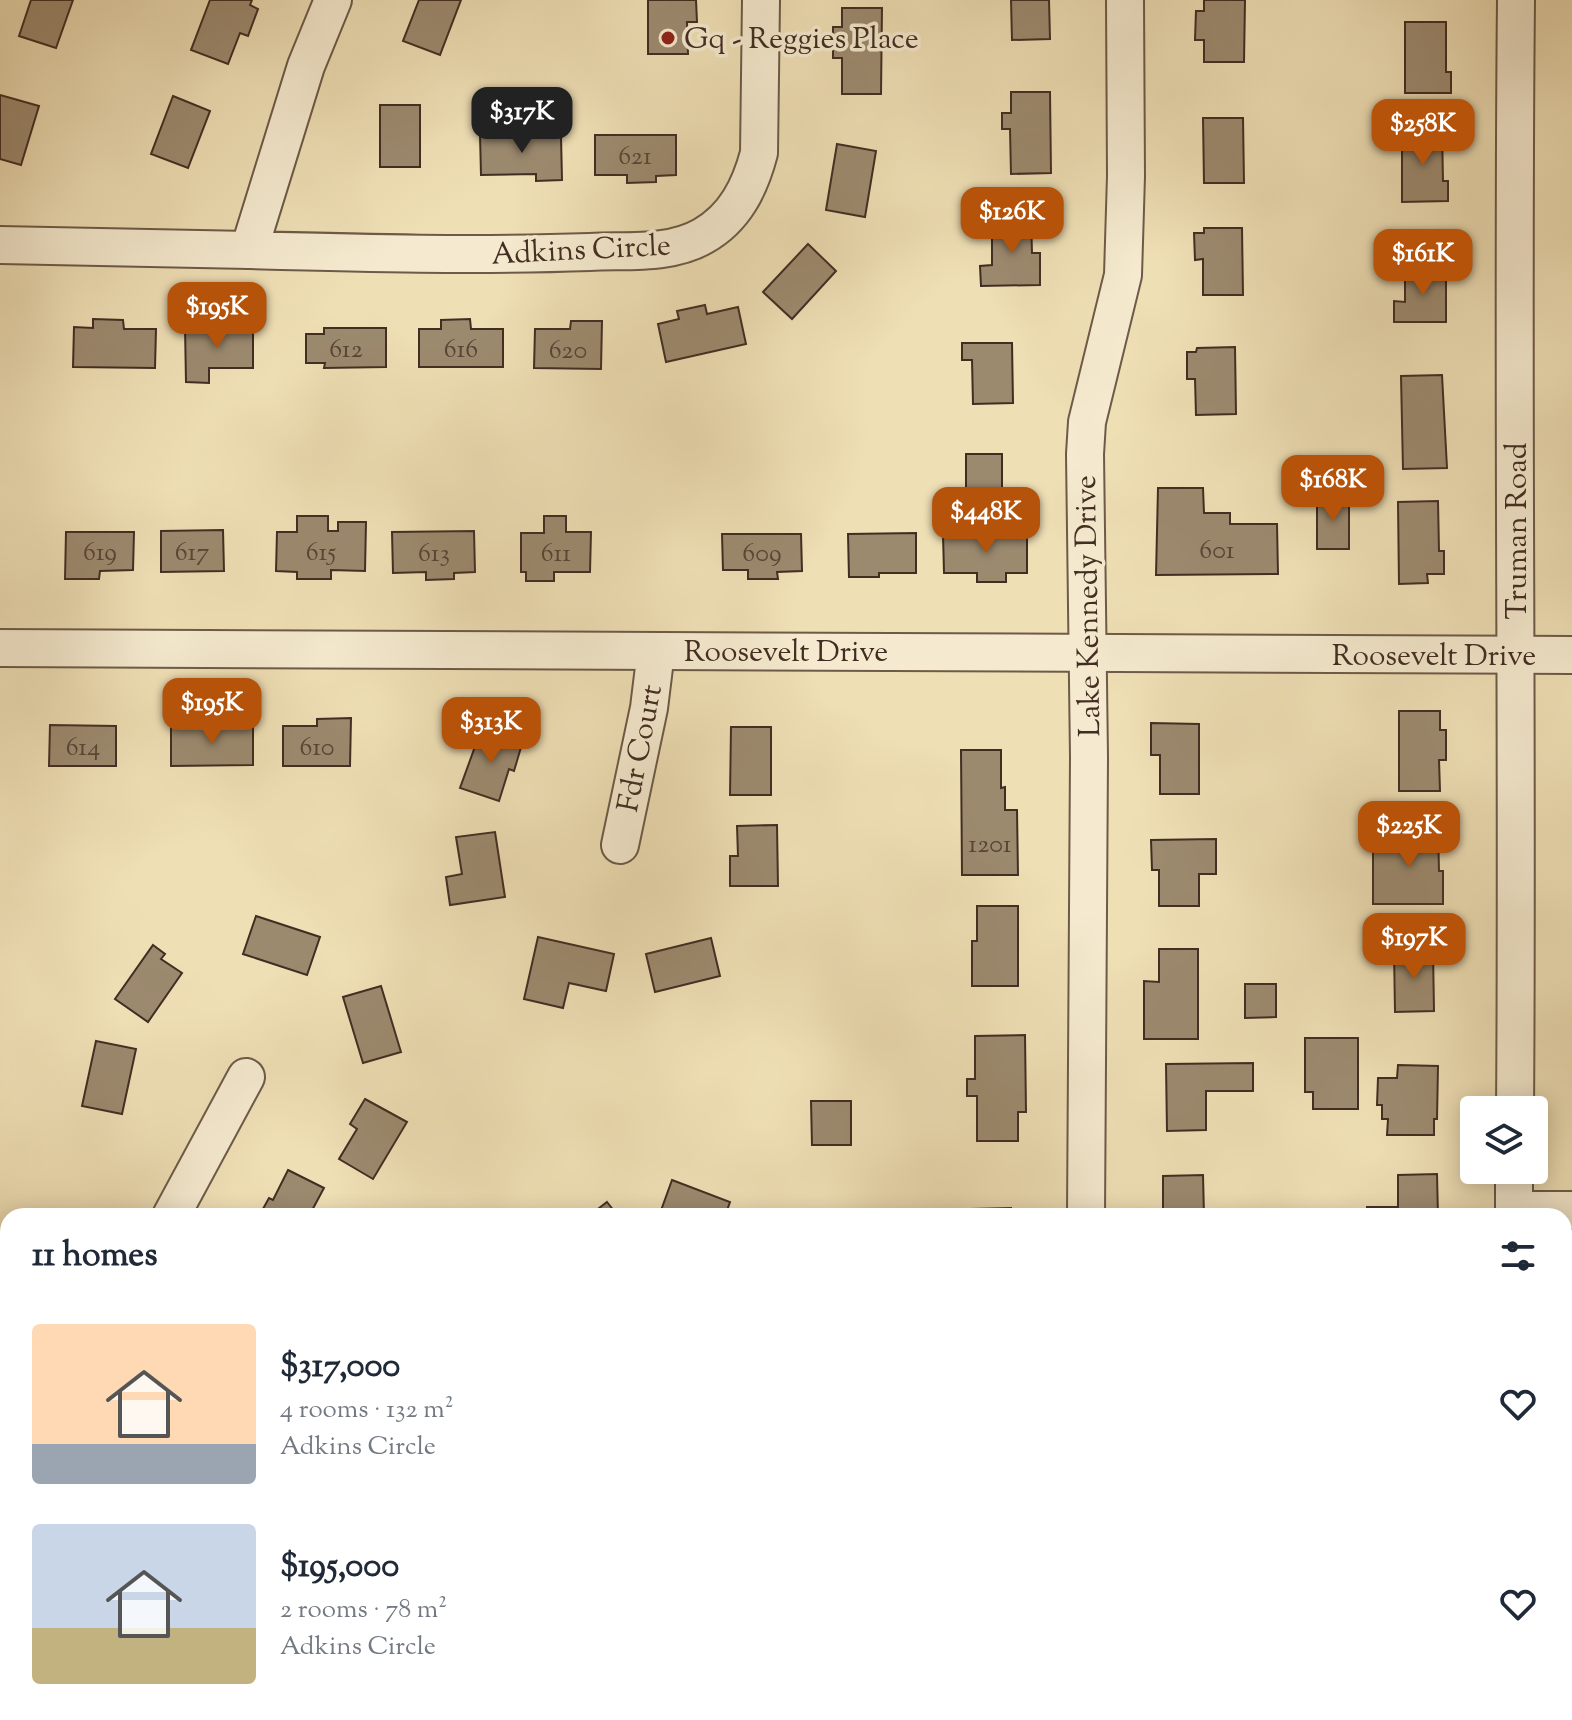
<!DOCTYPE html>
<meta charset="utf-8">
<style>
body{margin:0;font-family:"Sorts Mill Goudy",serif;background:#f6f6f7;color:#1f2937;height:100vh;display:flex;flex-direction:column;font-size:30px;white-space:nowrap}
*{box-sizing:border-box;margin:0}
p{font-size:26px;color:#747a83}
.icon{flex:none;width:44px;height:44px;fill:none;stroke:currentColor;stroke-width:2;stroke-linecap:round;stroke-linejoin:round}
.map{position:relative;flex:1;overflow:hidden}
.drawer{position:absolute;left:0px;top:1208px;width:1572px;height:512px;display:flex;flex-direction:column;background:#fff;border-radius:24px 24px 0 0;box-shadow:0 4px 20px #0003}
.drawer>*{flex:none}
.controls{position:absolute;left:1460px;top:1096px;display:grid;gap:16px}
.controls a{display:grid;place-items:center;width:88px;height:88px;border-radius:8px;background:#fff;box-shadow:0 4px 20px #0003;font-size:40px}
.price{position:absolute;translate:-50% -68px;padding:0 18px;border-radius:16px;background:#b45309;color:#fff;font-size:26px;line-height:52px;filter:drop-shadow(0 2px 4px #0008)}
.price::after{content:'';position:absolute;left:50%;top:48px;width:24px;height:18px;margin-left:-12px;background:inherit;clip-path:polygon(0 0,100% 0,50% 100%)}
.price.on{background:#222;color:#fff}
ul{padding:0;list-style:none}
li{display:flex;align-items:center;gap:24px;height:200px;padding:0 32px}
li span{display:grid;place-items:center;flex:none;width:224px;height:160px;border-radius:8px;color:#555}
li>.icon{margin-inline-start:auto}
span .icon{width:96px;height:96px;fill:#fffc;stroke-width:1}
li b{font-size:34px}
h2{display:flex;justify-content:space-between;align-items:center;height:96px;padding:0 32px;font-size:34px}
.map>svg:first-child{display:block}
</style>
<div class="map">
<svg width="1572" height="1720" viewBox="0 0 1572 1720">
<defs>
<pattern id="wetland-marsh" width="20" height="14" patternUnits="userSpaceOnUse" patternTransform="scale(2)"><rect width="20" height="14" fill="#d2c19c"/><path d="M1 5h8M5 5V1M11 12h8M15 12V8" fill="none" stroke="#ac9d7f"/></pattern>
</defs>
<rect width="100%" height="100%" fill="#efdfb5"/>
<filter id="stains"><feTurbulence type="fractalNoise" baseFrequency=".0025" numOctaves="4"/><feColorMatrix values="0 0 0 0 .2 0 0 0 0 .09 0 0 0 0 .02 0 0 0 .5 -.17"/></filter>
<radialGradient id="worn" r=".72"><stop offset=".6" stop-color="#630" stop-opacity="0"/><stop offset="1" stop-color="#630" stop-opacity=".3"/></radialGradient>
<polygon fill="url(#wetland-marsh)" stroke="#8a7760" stroke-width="2" points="0,1641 8,1649 8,1712 70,1712 77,1720 0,1720"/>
<g fill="#9c8a6f" stroke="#422d23" stroke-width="2">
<polygon points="31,0 73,0 56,48 19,36"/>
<polygon points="210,0 252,0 250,5 258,9 248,36 240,33 228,64 191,50"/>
<polygon points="419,0 461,0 440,55 403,41"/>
<polygon points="648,0 696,0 697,22 687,22 688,54 648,54"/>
<polygon points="1011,0 1049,0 1050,39 1012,40"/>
<polygon points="1204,0 1245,0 1244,62 1204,62 1204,40 1195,40 1196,11 1204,11"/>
<polygon points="842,8 882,8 881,94 842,94 842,58 833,58 833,27 842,27"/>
<polygon points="1405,22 1446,22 1446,72 1451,72 1451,93 1405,93"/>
<polygon points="1011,92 1050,92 1051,173 1011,174 1010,129 1002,129 1002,113 1011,113"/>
<polygon points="0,95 39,106 21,165 0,159"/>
<polygon points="173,96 210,111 188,168 151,154"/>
<rect x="380" y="105" width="40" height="62"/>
<polygon points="1203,118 1243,118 1244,183 1204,183"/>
<polygon points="524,130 539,130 539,136 561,136 562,180 536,181 536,174 481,175 480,135 524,134"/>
<polygon points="1402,131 1442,131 1443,181 1448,181 1448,201 1402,202"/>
<polygon points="595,135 676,135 676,175 656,176 656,182 627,183 627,175 595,175"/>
<polygon points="837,144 876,151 865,217 826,210"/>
<polygon points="1031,217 1032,253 1040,253 1040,285 981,286 980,266 992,265 992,218"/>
<polygon points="1204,228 1242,228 1243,295 1203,295 1203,259 1195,260 1194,233 1204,233"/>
<polygon points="808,244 836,271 792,319 763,292"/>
<polygon points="1405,268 1446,268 1446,322 1394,322 1394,301 1405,302"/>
<polygon points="705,305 707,314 738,307 746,344 666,362 658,324 679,319 677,311"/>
<polygon points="93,319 123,320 124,329 156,329 155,368 73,367 74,327 93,328"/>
<polygon points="470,319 471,329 503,329 503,367 419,367 419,329 441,329 441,320"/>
<polygon points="571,321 602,321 601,369 534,368 535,329 570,329"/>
<polygon points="185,327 253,327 253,368 209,368 209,383 186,382"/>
<polygon points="324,328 386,328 386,367 324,368 325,363 306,363 306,334 324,334"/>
<polygon points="962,343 1012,343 1013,403 973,404 972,360 962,360"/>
<polygon points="1235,347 1236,414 1196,415 1195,379 1187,379 1187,352 1196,352 1197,348"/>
<polygon points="1442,375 1447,468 1403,469 1401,376"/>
<polygon points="966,454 1002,454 1002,492 966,491"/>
<polygon points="1158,488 1203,488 1204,513 1230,513 1230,524 1277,524 1278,574 1156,575"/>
<rect x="1317" y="497" width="32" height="52"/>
<polygon points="1438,501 1439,551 1444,551 1444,574 1427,574 1428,583 1399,584 1398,502"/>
<polygon points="297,516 328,516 328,531 338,531 338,522 366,522 365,571 331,570 331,579 297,579 297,572 276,571 277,532 297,532"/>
<polygon points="544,516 566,516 566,532 591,532 590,572 554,572 554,581 526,581 526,572 521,572 521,533 544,533"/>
<polygon points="223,530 224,571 161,572 161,531"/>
<polygon points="474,531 475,572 454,573 454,579 426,580 426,572 393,573 392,532"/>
<polygon points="66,532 134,532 133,570 100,571 99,579 65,579"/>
<polygon points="916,533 916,573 879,573 879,577 849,577 848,534"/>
<polygon points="1027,533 1027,573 1006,573 1006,582 977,582 977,573 944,573 943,534"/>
<polygon points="722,534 801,534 802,571 777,572 778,579 748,579 748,570 723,570"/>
<polygon points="1399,711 1440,711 1440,730 1446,730 1446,760 1439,760 1440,791 1399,791"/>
<polygon points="351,718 350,766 283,766 283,726 317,726 317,719"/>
<polygon points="1151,723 1199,724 1199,794 1160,794 1160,755 1151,755"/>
<polygon points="50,725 116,726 116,766 49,766"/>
<polygon points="253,725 253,765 171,766 171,726"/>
<polygon points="731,727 771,727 771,795 730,795"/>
<polygon points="481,730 522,744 514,771 509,769 499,801 460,788"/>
<polygon points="961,750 1001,750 1001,788 1005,787 1005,810 1017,810 1018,875 962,875"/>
<polygon points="777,825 778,886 730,886 730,856 738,856 737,826"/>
<polygon points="1396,828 1438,828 1439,871 1443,871 1443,904 1373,904 1373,846 1396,846"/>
<polygon points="495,832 505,897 450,905 446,877 462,874 456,837"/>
<polygon points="1216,839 1216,874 1199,874 1199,906 1159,906 1159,870 1152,870 1151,840"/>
<polygon points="977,906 1018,906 1018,986 972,986 972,941 977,941"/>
<polygon points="256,916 320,937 307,975 243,954"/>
<polygon points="538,937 614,954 606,991 569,983 563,1008 524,999"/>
<polygon points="711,938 720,976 655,992 646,954"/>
<polygon points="153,945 165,954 161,959 182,973 148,1022 115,999"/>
<polygon points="1159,949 1198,949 1198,1039 1144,1039 1144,981 1159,982"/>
<polygon points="1394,951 1433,951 1434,1011 1395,1012"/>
<polygon points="1245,984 1276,984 1276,1017 1245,1018"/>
<polygon points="381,986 401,1052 363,1063 343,997"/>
<polygon points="1025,1035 1026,1112 1018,1112 1018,1141 977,1141 977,1096 967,1096 967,1079 975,1079 975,1036"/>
<polygon points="1305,1038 1358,1038 1358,1109 1313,1109 1313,1092 1305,1092"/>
<polygon points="96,1041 136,1049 122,1114 82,1106"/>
<polygon points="1253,1063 1253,1091 1206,1091 1206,1130 1167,1131 1166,1064"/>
<polygon points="1398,1065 1438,1066 1437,1119 1434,1119 1434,1135 1387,1135 1388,1119 1382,1119 1382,1105 1377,1105 1378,1078 1397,1078"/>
<polygon points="365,1099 407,1122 373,1179 339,1159 357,1129 350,1124"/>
<polygon points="811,1101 851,1101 851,1145 812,1145"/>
<polygon points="288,1170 324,1188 309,1216 259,1216 269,1198 273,1200"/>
<polygon points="1437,1174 1438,1216 1367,1216 1367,1207 1398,1207 1398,1175"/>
<polygon points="1203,1175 1204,1216 1163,1216 1163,1176"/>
<polygon points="672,1180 730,1202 725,1216 659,1216"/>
<polygon points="607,1202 618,1216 589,1216"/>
<polygon points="1011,1208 1011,1216 971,1216 971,1209"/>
<polygon points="5,1228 8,1229 8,1271 0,1269 0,1244"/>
<polygon points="515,1712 577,1712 576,1720 514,1716"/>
<polygon points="642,1712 705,1712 712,1714 710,1720 639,1720"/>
<polygon points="948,1712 1018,1712 1018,1716 1004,1716 1005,1720 958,1720 958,1715 949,1716"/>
<rect x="1364" y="1712" width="69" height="8"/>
</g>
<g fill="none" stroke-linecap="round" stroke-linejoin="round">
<g stroke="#6d5a48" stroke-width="40">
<g id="street">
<path d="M333 0 306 66 249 250C363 253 476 256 590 252 627 250 670 255 703 236 735 218 750 187 759 153L761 0"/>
<polyline points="0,245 249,250"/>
<polyline points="0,648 1572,655"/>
<polyline points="620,845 649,708 656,651"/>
<path d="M1515 1110C1518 740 1512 370 1516 0"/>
<polyline points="1514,1210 1572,1210"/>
<polyline points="171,1216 246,1077"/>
<polyline points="1086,1216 1089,757 1085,454 1087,422 1123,275 1126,176 1125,0"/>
<polyline points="1514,1216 1514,1170"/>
<polyline points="0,1357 8,1359"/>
<polyline points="1564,1639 1572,1639"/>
<polyline points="348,1712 354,1720"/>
<polyline points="1084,1720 1084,1712"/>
<polyline points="1508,1720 1508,1712"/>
</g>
</g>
<use href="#street" stroke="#f5eacf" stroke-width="36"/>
</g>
<circle fill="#8f2418" stroke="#f5eacf" stroke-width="3" cx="668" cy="38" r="8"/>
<g text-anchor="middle" stroke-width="7" stroke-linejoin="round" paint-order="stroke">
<g font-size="26" fill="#584436">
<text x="635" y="164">621</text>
<text x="346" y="357">612</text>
<text x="461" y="357">616</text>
<text x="568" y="358">620</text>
<text x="1217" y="558">601</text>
<text x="100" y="560">619</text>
<text x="192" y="560">617</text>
<text x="321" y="560">615</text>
<text x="434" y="561">613</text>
<text x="556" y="561">611</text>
<text x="762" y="561">609</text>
<text x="83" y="755">614</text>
<text x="317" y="755">610</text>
<text x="990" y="852">1201</text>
</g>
<g font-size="30" fill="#422d23" stroke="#f5eacf" text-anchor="start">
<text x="684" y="48">Gq - Reggies Place</text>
</g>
<g font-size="30" fill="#422d23" stroke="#f5eacf">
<text transform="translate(581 249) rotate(-3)" y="10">Adkins Circle</text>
<text transform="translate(1516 531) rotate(-90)" y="10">Truman Road</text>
<text transform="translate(1087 606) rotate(-91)" y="10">Lake Kennedy Drive</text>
<text x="786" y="661">Roosevelt Drive</text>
<text x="1434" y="665">Roosevelt Drive</text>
<text transform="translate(639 748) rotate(-79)" y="10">Fdr Court</text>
</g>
</g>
<rect width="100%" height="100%" filter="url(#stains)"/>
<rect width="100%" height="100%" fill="url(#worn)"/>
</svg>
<div class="controls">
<a><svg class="icon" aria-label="layers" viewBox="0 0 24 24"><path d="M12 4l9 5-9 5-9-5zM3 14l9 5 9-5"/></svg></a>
</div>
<b class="price on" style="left:522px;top:155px">$317K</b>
<b class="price" style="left:1423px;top:167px">$258K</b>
<b class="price" style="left:1012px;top:255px">$126K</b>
<b class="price" style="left:1423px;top:297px">$161K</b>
<b class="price" style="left:217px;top:350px">$195K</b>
<b class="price" style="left:1333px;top:523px">$168K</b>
<b class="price" style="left:986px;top:555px">$448K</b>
<b class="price" style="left:212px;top:746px">$195K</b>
<b class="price" style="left:491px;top:765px">$313K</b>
<b class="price" style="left:1409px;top:869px">$225K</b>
<b class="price" style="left:1414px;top:981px">$197K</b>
<section class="drawer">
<h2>11 homes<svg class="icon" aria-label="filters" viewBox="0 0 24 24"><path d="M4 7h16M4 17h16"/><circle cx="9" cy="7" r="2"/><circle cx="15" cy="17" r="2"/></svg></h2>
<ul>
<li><span style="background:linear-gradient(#ffd9b3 75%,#9aa5b1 0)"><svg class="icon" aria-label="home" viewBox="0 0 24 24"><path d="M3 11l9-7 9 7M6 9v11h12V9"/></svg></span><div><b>$317,000</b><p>4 rooms · 132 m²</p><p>Adkins Circle</p></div><svg class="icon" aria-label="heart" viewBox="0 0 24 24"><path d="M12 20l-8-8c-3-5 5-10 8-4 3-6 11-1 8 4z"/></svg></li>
<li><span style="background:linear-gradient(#c9d6e8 65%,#c2b280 0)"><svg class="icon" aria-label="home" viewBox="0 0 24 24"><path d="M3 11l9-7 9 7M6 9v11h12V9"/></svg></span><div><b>$195,000</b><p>2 rooms · 78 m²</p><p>Adkins Circle</p></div><svg class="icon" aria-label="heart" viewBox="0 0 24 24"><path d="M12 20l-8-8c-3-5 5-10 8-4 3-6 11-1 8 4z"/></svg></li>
</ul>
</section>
</div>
